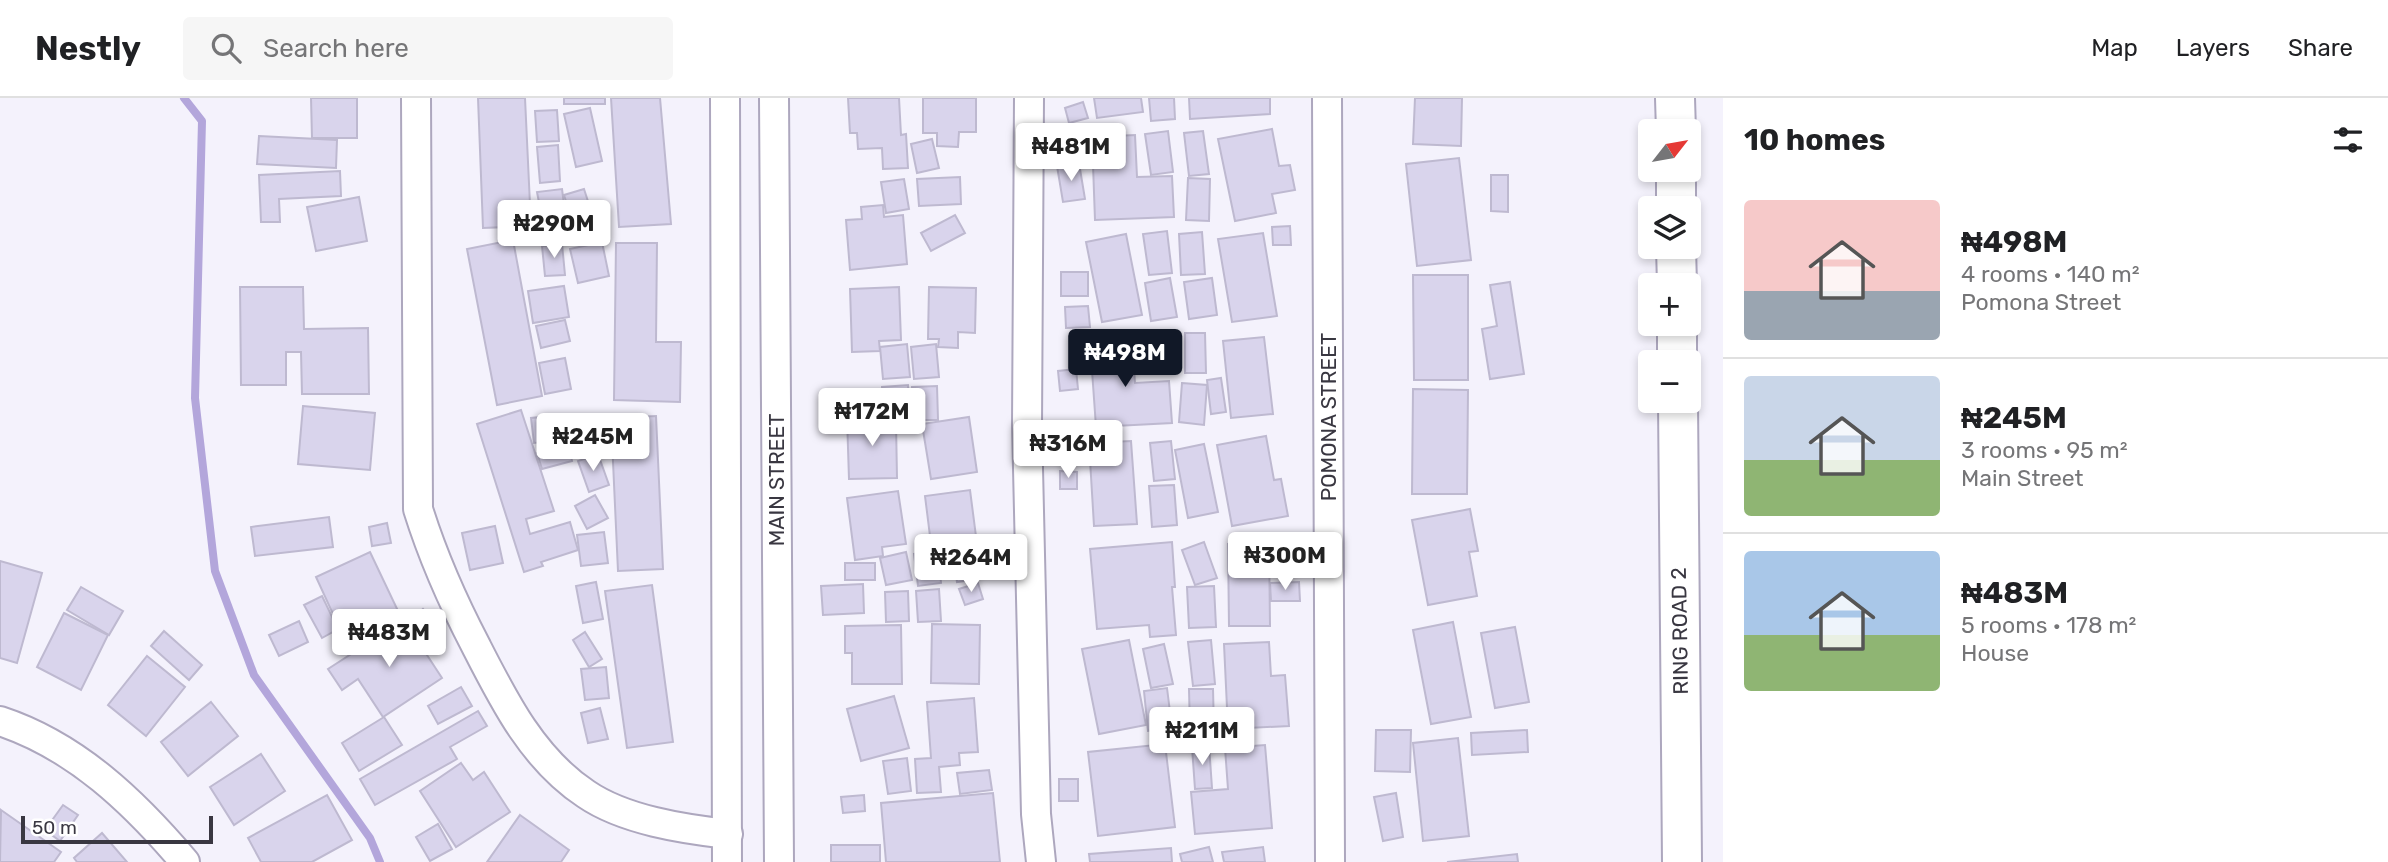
<!DOCTYPE html>
<meta charset="utf-8">
<style>
body{margin:0;font-family:Rubik,sans-serif;background:#f6f6f6;color:#202124;height:100vh;display:flex;flex-direction:column;font-size:26px;white-space:nowrap}
*{box-sizing:border-box;margin:0}
p{font-size:23px;color:#757577}
.icon{flex:none;width:38px;height:38px;fill:none;stroke:currentColor;stroke-width:2;stroke-linecap:round;stroke-linejoin:round}
.map{position:relative;flex:1;overflow:hidden}
.details{display:flex;flex-direction:column;background:#fff;width:665px}
.details>*{flex:none}
.needle{width:46px;rotate:59deg}
.fabs{position:absolute;left:1638px;top:21px;display:grid;gap:14px}
.fabs a{display:grid;place-items:center;width:63px;height:63px;border-radius:7px;background:#fff;box-shadow:0 4px 10px #0003;font-size:35px}
.scale{position:absolute;left:21px;bottom:18px;width:192px;box-sizing:border-box;padding-left:7px;border:4px solid #393741;border-top:0;font-size:19px;line-height:24px;white-space:nowrap;color:#393741;-webkit-text-stroke:5px #fff;paint-order:stroke}
.price{position:absolute;translate:-50% -60px;padding:0 16px;border-radius:7px;background:#fff;color:#222;font-size:23px;line-height:46px;filter:drop-shadow(0 2px 4px #0008)}
.price::after{content:'';position:absolute;left:50%;top:42px;width:21px;height:16px;margin-left:-10px;background:inherit;clip-path:polygon(0 0,100% 0,50% 100%)}
.price.active{background:#111827;color:#fff}
ul{padding:0;list-style:none}
li{display:flex;align-items:center;gap:21px;height:175px;padding:0 21px}
li+li{border-top:2px solid #e0e0e0}
li span{display:grid;place-items:center;flex:none;width:196px;height:140px;border-radius:7px;color:#555}
li>.icon{margin-inline-start:auto}
span .icon{width:84px;height:84px;fill:#fffc;stroke-width:1}
li b{font-size:30px}
h2{display:flex;justify-content:space-between;align-items:center;height:84px;padding:0 21px;font-size:30px}
header{display:flex;align-items:center;gap:42px;box-sizing:border-box;height:98px;padding:0 35px;background:#fff;border-bottom:2px solid #e0e0e0}
header strong{font-size:33px}
nav{display:flex;gap:38px;margin-inline-start:auto;font-size:24px}
.search{width:490px;height:63px;background:#f6f6f6;display:flex;align-items:center;gap:18px;box-sizing:border-box;padding:0 24px;border-radius:7px;color:#757577;font-size:26px}
main{display:flex;flex:1;min-height:0}
.map>svg:first-child{display:block}
</style>
<header>
<strong>Nestly</strong>
<div class="search"><svg class="icon" aria-label="search" viewBox="0 0 24 24"><circle cx="10" cy="10" r="6"/><path d="M15 15l6 6"/></svg>Search here</div>
<nav><a>Map</a><a>Layers</a><a>Share</a></nav>
</header>
<main>
<div class="map">
<svg width="1723" height="764" viewBox="0 0 1723 764">
<rect width="100%" height="100%" fill="#f4f2fc"/>
<g fill="none" stroke-linecap="round" stroke-linejoin="round">
<polyline stroke="#b3a6db" stroke-width="8" points="184,0 202,23 195,300 215,473 254,577 370,740 380,764"/>
</g>
<g fill="#d9d4ec" stroke="#beb9d0" stroke-width="2">
<polygon points="311,0 357,0 357,40 312,40"/>
<polygon points="478,0 525,0 531,128 483,130"/>
<rect x="564" y="0" width="41" height="6"/>
<polygon points="611,0 660,0 671,126 619,129"/>
<polygon points="848,0 899,0 901,37 906,36 908,70 883,71 882,50 858,51 857,35 850,35"/>
<polygon points="923,0 976,0 976,34 959,34 958,49 937,48 937,35 923,35"/>
<polygon points="1094,0 1141,0 1143,14 1097,20"/>
<polygon points="1149,0 1174,0 1175,21 1151,23"/>
<polygon points="1189,0 1270,0 1270,16 1190,21"/>
<polygon points="1415,0 1462,0 1461,48 1413,46"/>
<polygon points="1083,4 1088,20 1069,25 1065,10"/>
<polygon points="590,10 602,63 576,69 564,16"/>
<polygon points="557,12 559,43 537,44 535,13"/>
<polygon points="1085,30 1088,48 1070,52 1066,34"/>
<polygon points="1272,31 1279,68 1290,67 1295,92 1272,96 1276,115 1235,123 1218,41"/>
<polygon points="1168,33 1173,74 1151,77 1145,36"/>
<polygon points="1203,33 1209,76 1189,78 1184,35"/>
<polygon points="1135,37 1137,79 1172,78 1174,119 1095,122 1092,39"/>
<polygon points="259,38 337,42 336,70 257,66"/>
<polygon points="932,41 939,70 917,75 911,46"/>
<polygon points="558,47 560,83 540,85 537,49"/>
<polygon points="1459,60 1471,162 1417,168 1406,66"/>
<polygon points="1079,65 1085,101 1063,104 1057,68"/>
<polygon points="340,73 341,98 279,101 280,124 261,124 259,77"/>
<polygon points="1491,77 1508,77 1508,114 1491,113"/>
<polygon points="960,79 961,106 919,108 917,81"/>
<polygon points="1188,80 1210,81 1209,123 1186,122"/>
<polygon points="904,81 909,111 886,115 881,84"/>
<polygon points="562,91 566,122 543,125 537,94"/>
<polygon points="584,91 595,125 575,132 564,97"/>
<polygon points="359,99 367,143 316,153 307,109"/>
<polygon points="883,107 884,119 903,117 907,166 850,172 846,122 862,121 861,109"/>
<polygon points="955,117 965,135 931,153 921,135"/>
<polygon points="1290,128 1291,147 1273,147 1272,129"/>
<polygon points="1167,133 1172,175 1149,177 1143,136"/>
<polygon points="1202,134 1205,176 1181,177 1179,136"/>
<polygon points="1263,135 1277,218 1232,224 1218,141"/>
<polygon points="1126,136 1142,217 1102,224 1086,144"/>
<polygon points="513,142 542,298 497,307 467,151"/>
<polygon points="602,144 609,178 578,185 570,151"/>
<polygon points="616,145 657,145 656,244 681,244 680,304 614,302"/>
<polygon points="562,146 565,177 545,178 542,148"/>
<rect x="1061" y="174" width="27" height="24"/>
<polygon points="1413,177 1468,177 1468,282 1414,282"/>
<polygon points="1170,180 1177,219 1151,223 1145,185"/>
<polygon points="1212,180 1217,217 1189,221 1184,184"/>
<polygon points="1510,184 1524,276 1490,281 1482,231 1497,228 1490,187"/>
<polygon points="564,188 569,219 533,225 528,193"/>
<polygon points="240,189 303,189 304,231 368,230 369,296 302,296 301,254 286,254 286,287 241,287"/>
<polygon points="899,189 901,242 879,243 880,253 852,254 850,191"/>
<polygon points="929,189 976,190 975,235 958,234 958,250 938,249 939,241 928,241"/>
<polygon points="1088,208 1090,229 1066,230 1065,209"/>
<polygon points="565,222 570,243 541,250 536,228"/>
<polygon points="1185,235 1205,235 1206,275 1185,275"/>
<polygon points="1169,238 1171,274 1145,275 1143,240"/>
<polygon points="1264,239 1273,316 1231,320 1223,243"/>
<polygon points="1132,241 1135,285 1169,283 1172,325 1096,329 1090,244"/>
<polygon points="907,246 910,279 883,281 880,249"/>
<polygon points="936,246 939,279 914,281 911,249"/>
<polygon points="565,260 571,291 545,296 539,265"/>
<polygon points="1076,271 1078,291 1060,293 1058,273"/>
<polygon points="1221,280 1226,314 1211,316 1207,282"/>
<polygon points="1182,285 1207,287 1204,327 1179,324"/>
<polygon points="908,287 910,321 884,322 882,289"/>
<polygon points="937,288 938,322 913,322 912,289"/>
<polygon points="1413,291 1468,292 1467,396 1412,396"/>
<polygon points="303,308 375,315 370,372 298,366"/>
<polygon points="521,312 554,413 526,421 530,436 570,424 578,452 541,464 543,468 524,474 477,326"/>
<polygon points="570,316 572,341 534,345 531,320"/>
<polygon points="656,318 663,471 618,473 611,320"/>
<polygon points="882,318 883,325 896,325 897,380 849,381 847,319"/>
<polygon points="578,319 606,319 606,347 579,347"/>
<polygon points="969,319 977,374 931,381 922,326"/>
<polygon points="1266,338 1274,382 1281,381 1288,418 1232,428 1217,347"/>
<polygon points="1131,343 1137,426 1094,428 1089,345"/>
<polygon points="1171,343 1175,381 1154,383 1150,345"/>
<polygon points="568,346 572,363 542,371 537,355"/>
<polygon points="1204,346 1218,414 1188,420 1175,352"/>
<polygon points="598,356 609,387 589,394 578,363"/>
<polygon points="1060,373 1077,374 1077,391 1060,391"/>
<polygon points="1174,387 1177,427 1152,429 1149,388"/>
<polygon points="970,392 977,446 956,448 958,463 939,465 941,485 918,488 914,456 932,454 925,398"/>
<polygon points="898,393 906,446 882,449 883,458 855,462 847,400"/>
<polygon points="595,397 608,420 587,431 575,408"/>
<polygon points="1470,411 1478,453 1469,454 1477,498 1428,507 1412,422"/>
<polygon points="329,419 333,449 255,458 251,429"/>
<polygon points="387,425 391,445 372,448 369,429"/>
<polygon points="495,428 503,465 470,472 462,435"/>
<polygon points="604,434 608,465 581,468 577,437"/>
<polygon points="1172,444 1175,489 1172,489 1176,537 1150,539 1149,527 1097,531 1090,451"/>
<polygon points="1204,444 1217,480 1195,487 1182,452"/>
<polygon points="1269,445 1270,528 1229,528 1228,446"/>
<polygon points="370,454 399,515 344,540 316,479"/>
<polygon points="906,454 912,482 886,487 880,460"/>
<polygon points="0,463 42,475 17,565 0,560"/>
<rect x="845" y="465" width="30" height="17"/>
<polygon points="977,465 979,481 957,484 955,469"/>
<polygon points="596,484 603,521 583,525 576,488"/>
<polygon points="1299,484 1300,503 1271,503 1270,485"/>
<polygon points="978,485 983,501 965,507 959,491"/>
<polygon points="863,486 864,515 823,517 821,488"/>
<polygon points="652,487 673,644 627,650 605,493"/>
<polygon points="1214,488 1216,529 1189,530 1187,489"/>
<polygon points="81,489 123,513 109,537 67,512"/>
<polygon points="939,491 941,523 918,524 916,493"/>
<polygon points="908,493 909,523 886,524 885,494"/>
<polygon points="322,498 338,531 322,540 304,507"/>
<polygon points="423,511 434,522 423,533 412,522"/>
<polygon points="64,515 108,537 81,592 37,569"/>
<polygon points="404,522 442,580 383,619 358,581 342,592 328,571"/>
<polygon points="299,523 308,544 279,558 269,537"/>
<polygon points="1453,524 1471,619 1431,626 1413,532"/>
<polygon points="932,526 980,527 979,586 931,585"/>
<polygon points="901,527 902,586 852,586 852,555 845,555 845,528"/>
<polygon points="1515,529 1529,604 1495,610 1481,535"/>
<polygon points="164,533 202,567 189,582 151,548"/>
<polygon points="585,534 602,561 589,569 573,542"/>
<polygon points="1129,542 1146,627 1099,636 1082,551"/>
<polygon points="1211,542 1215,586 1193,588 1188,544"/>
<polygon points="1269,544 1271,578 1285,577 1289,628 1228,631 1224,546"/>
<polygon points="1164,546 1173,586 1151,590 1143,551"/>
<polygon points="147,558 185,589 146,638 108,607"/>
<polygon points="606,569 609,600 585,602 581,571"/>
<polygon points="461,589 472,608 438,626 428,608"/>
<polygon points="1167,590 1172,630 1148,633 1144,593"/>
<polygon points="1189,591 1213,591 1214,631 1190,632"/>
<polygon points="894,598 909,650 861,663 847,611"/>
<polygon points="974,600 978,654 959,655 960,667 939,669 941,694 917,695 915,661 931,660 927,604"/>
<polygon points="211,604 238,638 188,678 161,644"/>
<polygon points="600,610 608,641 588,645 581,615"/>
<polygon points="478,613 487,628 450,649 457,661 375,707 360,681"/>
<polygon points="384,619 402,647 359,673 342,645"/>
<polygon points="1376,632 1411,632 1410,674 1375,673"/>
<polygon points="1527,632 1528,654 1472,657 1471,635"/>
<polygon points="1458,640 1469,738 1423,743 1413,645"/>
<polygon points="1165,646 1175,729 1098,738 1088,654"/>
<polygon points="1209,647 1212,690 1195,691 1192,649"/>
<polygon points="1265,647 1272,730 1195,736 1191,694 1228,691 1225,650"/>
<polygon points="261,656 285,693 234,727 210,689"/>
<polygon points="907,660 911,693 888,696 883,663"/>
<polygon points="461,665 473,682 484,674 510,714 456,749 420,693"/>
<polygon points="989,672 992,692 960,696 957,675"/>
<rect x="1059" y="681" width="19" height="22"/>
<polygon points="993,695 1000,764 886,764 881,705"/>
<polygon points="1396,695 1403,739 1383,743 1374,699"/>
<polygon points="327,697 352,742 312,764 261,764 248,740"/>
<polygon points="864,697 865,713 843,715 841,699"/>
<polygon points="63,707 78,717 60,743 45,732"/>
<polygon points="1,712 61,754 54,764 0,764"/>
<polygon points="520,717 569,752 561,764 487,764"/>
<polygon points="438,726 452,751 430,763 416,739"/>
<polygon points="102,735 127,764 77,764 74,760"/>
<rect x="831" y="747" width="49" height="17"/>
<polygon points="1209,749 1213,764 1182,764 1180,756"/>
<polygon points="1263,749 1265,764 1224,764 1222,754"/>
<polygon points="1171,750 1172,764 1090,764 1089,756"/>
<polygon points="1517,756 1518,764 1447,764"/>
</g>
<g fill="none" stroke-linecap="round" stroke-linejoin="round">
<g stroke="#ada7be" stroke-width="32">
<g id="street">
<path d="M416 0 418 411C433 459 453 504 476 548 504 603 533 661 586 696 624 722 683 731 728 736"/>
<polyline points="725,0 727,764"/>
<polyline points="774,0 779,764"/>
<polyline points="1029,0 1027,327 1036,716 1041,764"/>
<polyline points="1327,0 1330,764"/>
<path d="M0 623C76 648 134 704 185 764"/>
</g>
</g>
<g stroke="#ada7be" stroke-width="42">
<g id="primary">
<polyline points="1675,0 1676,33"/>
<polyline points="1676,72 1676,110"/>
<polyline points="1676,149 1677,187"/>
<polyline points="1677,226 1677,264"/>
<polyline points="1678,303 1682,764"/>
</g>
</g>
<use href="#street" stroke="#fff" stroke-width="28"/>
<use href="#primary" stroke="#fff" stroke-width="38"/>
</g>
<g text-anchor="middle" stroke-width="6" stroke-linejoin="round" paint-order="stroke">
<g font-size="21" fill="#393741" stroke="#fff">
<text transform="translate(1329 319) rotate(-90)" y="7">POMONA STREET</text>
<text transform="translate(777 382) rotate(-90)" y="7">MAIN STREET</text>
<text transform="translate(1680 533) rotate(-91)" y="7">RING ROAD 2</text>
</g>
</g>
</svg>
<div class="fabs">
<a><svg class="needle" viewBox="-14 -14 28 28"><path d="M0-13l5 13h-10z" fill="#e53935"/><path d="M0 13l5-13h-10z" fill="#757577"/></svg></a>
<a><svg class="icon" aria-label="layers" viewBox="0 0 24 24"><path d="M12 4l9 5-9 5-9-5zM3 14l9 5 9-5"/></svg></a>
<a>+</a>
<a>−</a>
</div>
<div class="scale">50 m</div>
<b class="price" style="left:1071px;top:85px">₦481M</b>
<b class="price" style="left:554px;top:162px">₦290M</b>
<b class="price active" style="left:1125px;top:291px">₦498M</b>
<b class="price" style="left:872px;top:350px">₦172M</b>
<b class="price" style="left:593px;top:375px">₦245M</b>
<b class="price" style="left:1068px;top:382px">₦316M</b>
<b class="price" style="left:1285px;top:494px">₦300M</b>
<b class="price" style="left:971px;top:496px">₦264M</b>
<b class="price" style="left:389px;top:571px">₦483M</b>
<b class="price" style="left:1202px;top:669px">₦211M</b>
</div>
<section class="details">
<h2>10 homes<svg class="icon" aria-label="filters" viewBox="0 0 24 24"><path d="M4 7h16M4 17h16"/><circle cx="9" cy="7" r="2"/><circle cx="15" cy="17" r="2"/></svg></h2>
<ul>
<li><span style="background:linear-gradient(#f6c9c9 65%,#9aa5b1 0)"><svg class="icon" aria-label="home" viewBox="0 0 24 24"><path d="M3 11l9-7 9 7M6 9v11h12V9"/></svg></span><div><b>₦498M</b><p>4 rooms · 140 m²</p><p>Pomona Street</p></div></li>
<li><span style="background:linear-gradient(#c9d6e8 60%,#8fb573 0)"><svg class="icon" aria-label="home" viewBox="0 0 24 24"><path d="M3 11l9-7 9 7M6 9v11h12V9"/></svg></span><div><b>₦245M</b><p>3 rooms · 95 m²</p><p>Main Street</p></div></li>
<li><span style="background:linear-gradient(#a9c7e8 60%,#8fb573 0)"><svg class="icon" aria-label="home" viewBox="0 0 24 24"><path d="M3 11l9-7 9 7M6 9v11h12V9"/></svg></span><div><b>₦483M</b><p>5 rooms · 178 m²</p><p>House</p></div></li>
</ul>
</section>
</main>
